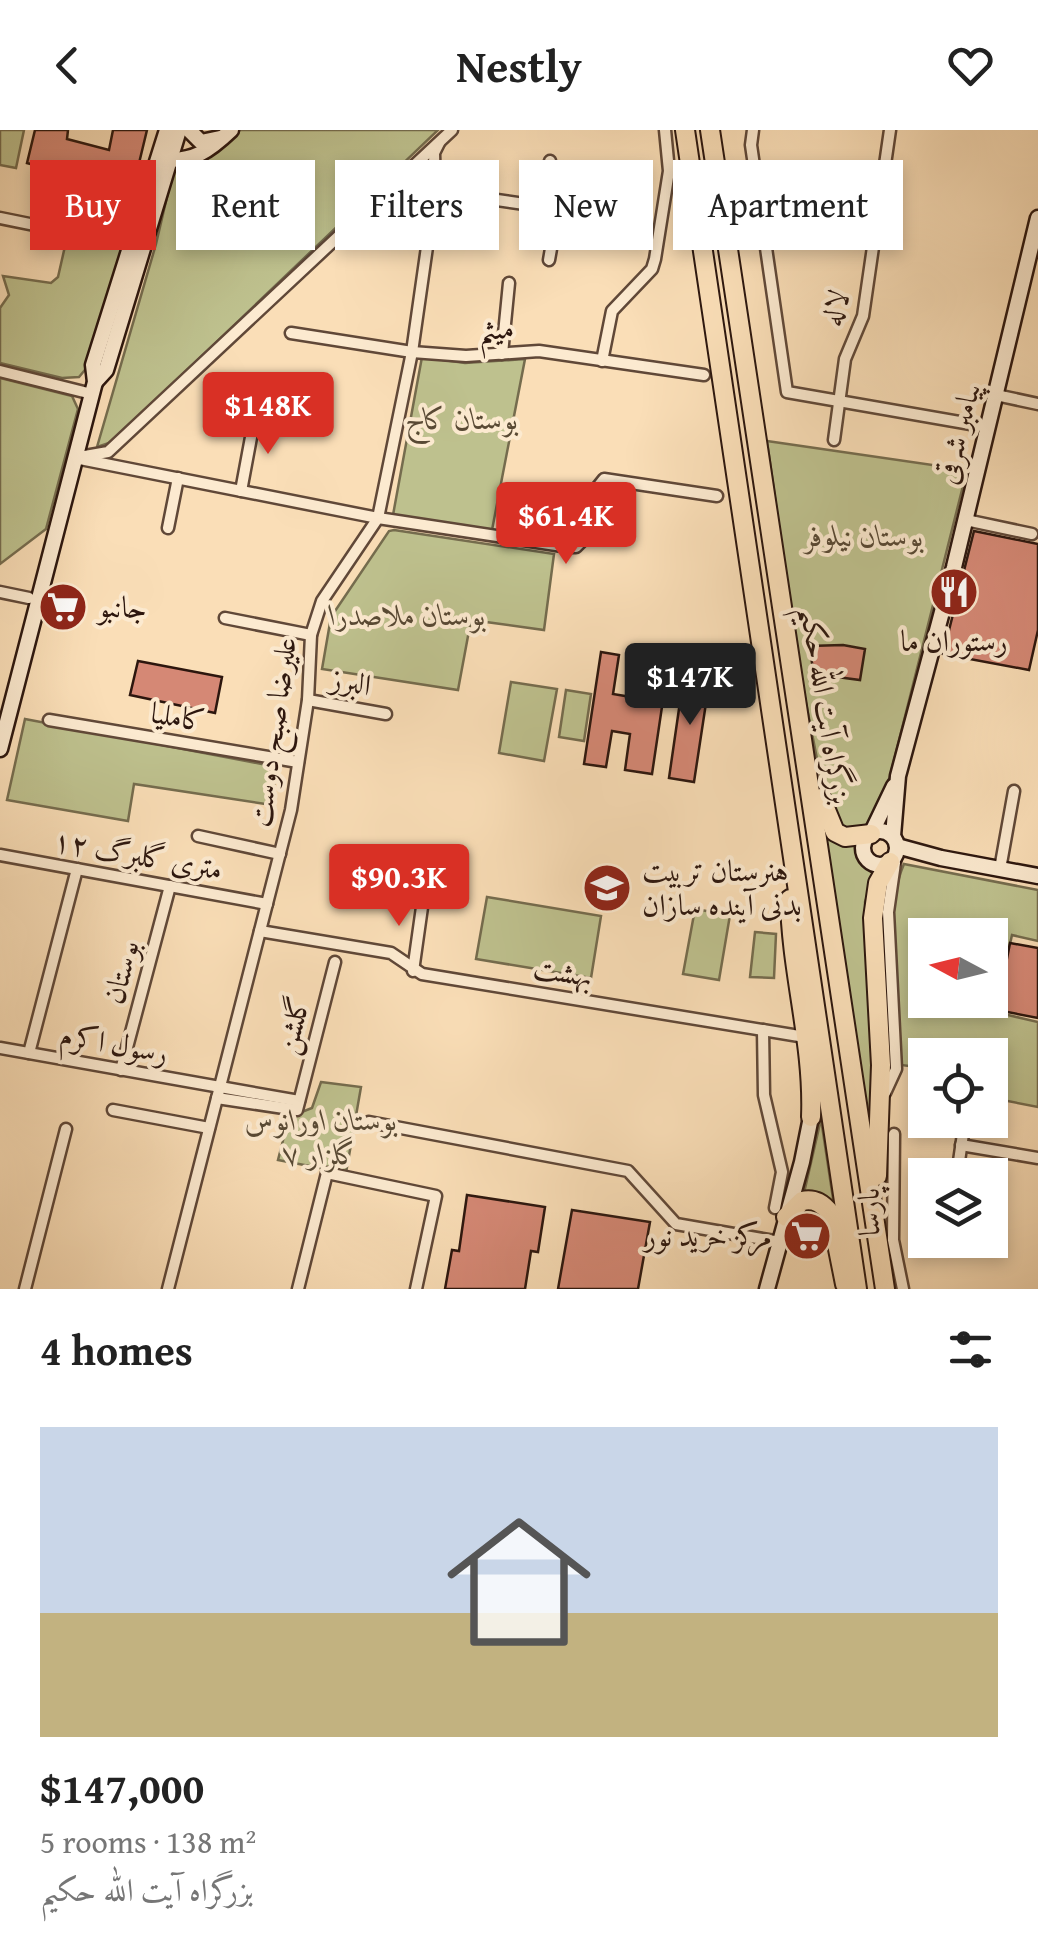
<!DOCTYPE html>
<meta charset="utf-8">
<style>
body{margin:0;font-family:"Gentium Book Plus",Amiri,serif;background:#f6f6f6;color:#222;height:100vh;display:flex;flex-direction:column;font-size:38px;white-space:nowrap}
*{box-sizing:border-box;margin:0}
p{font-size:32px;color:#767676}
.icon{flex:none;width:55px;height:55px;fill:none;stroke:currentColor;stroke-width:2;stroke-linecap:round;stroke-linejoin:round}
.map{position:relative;height:1159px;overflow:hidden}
.panel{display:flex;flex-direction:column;background:#fff;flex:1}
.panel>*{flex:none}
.banner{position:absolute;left:30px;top:30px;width:980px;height:90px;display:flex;gap:20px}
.needle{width:65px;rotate:277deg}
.buttons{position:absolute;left:908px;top:788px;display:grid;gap:20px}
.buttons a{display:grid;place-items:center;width:100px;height:100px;border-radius:0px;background:#fff;box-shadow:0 5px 15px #0003;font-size:50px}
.price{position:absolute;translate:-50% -85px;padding:0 22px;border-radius:10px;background:#d93025;color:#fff;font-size:32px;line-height:65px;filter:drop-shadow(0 2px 5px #0008)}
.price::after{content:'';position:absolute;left:50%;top:60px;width:30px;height:22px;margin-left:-15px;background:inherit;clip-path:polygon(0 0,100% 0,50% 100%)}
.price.selected{background:#222;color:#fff}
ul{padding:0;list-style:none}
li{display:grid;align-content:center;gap:20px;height:530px;padding:0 40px}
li+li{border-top:2px solid #e0e0e0}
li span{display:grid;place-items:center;height:310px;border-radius:0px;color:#555}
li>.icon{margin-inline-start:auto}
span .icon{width:180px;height:180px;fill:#fffc;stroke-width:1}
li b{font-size:42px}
h2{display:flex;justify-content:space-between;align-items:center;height:120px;padding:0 40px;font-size:42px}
.tag{padding:0 35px;border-radius:0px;background:#fff;box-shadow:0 5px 15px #0003;font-size:35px;line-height:90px}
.tag.selected{background:#d93025;color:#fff}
header{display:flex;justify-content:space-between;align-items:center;height:130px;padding:0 40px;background:#fff;font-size:45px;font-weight:800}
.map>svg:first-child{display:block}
</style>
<header><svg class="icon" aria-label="back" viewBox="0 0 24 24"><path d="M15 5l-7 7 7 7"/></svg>Nestly<svg class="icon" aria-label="heart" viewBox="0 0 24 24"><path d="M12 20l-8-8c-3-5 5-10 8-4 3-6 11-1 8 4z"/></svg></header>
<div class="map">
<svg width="1038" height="1159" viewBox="0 0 1038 1159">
<rect width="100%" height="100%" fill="#fadeb7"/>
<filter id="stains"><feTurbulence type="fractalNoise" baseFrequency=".002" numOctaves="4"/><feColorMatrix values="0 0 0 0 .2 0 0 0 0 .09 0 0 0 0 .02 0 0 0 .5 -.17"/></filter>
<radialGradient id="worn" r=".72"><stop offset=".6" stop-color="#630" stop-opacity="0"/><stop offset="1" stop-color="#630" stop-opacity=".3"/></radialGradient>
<g fill="#bec18e" stroke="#756c4e" stroke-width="2.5" fill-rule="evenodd">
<polygon points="0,0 24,0 16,38 0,35"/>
<polygon points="240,0 438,0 112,312 97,317 156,114 174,37 206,30"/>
<polygon points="134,88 89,235 79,247 62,248 0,233 0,178 9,165 3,146 51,153 58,147 68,103"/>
<polygon points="422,227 465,233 525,229 492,400 393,385"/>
<polygon points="0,248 72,266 78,279 46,399 0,434"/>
<polygon points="767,311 967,340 887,658 866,698 856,702 829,690 798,532"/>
<polygon points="394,400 554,424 544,500 471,490 458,560 322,539 331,487 389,401"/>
<polygon points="511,552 557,559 544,631 499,623"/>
<polygon points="566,560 591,564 584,611 559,607"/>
<polygon points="25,589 267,635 275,647 272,675 134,654 128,691 7,670"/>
<path d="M822 694 862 708C856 725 865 737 882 740L872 752 865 772 874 937 873 1040Z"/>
<path d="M904 734 1038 760V811L1012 805 995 882 1038 892V977L992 968 995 947 990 946V925H925V938L901 935C898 877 881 786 904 734ZM925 805H990V870H925Z"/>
<polygon points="487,767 601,786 591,848 476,829"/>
<polygon points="695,779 730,785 719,850 683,844"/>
<polygon points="755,802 776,804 774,848 750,847"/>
<polygon points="321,952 361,957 346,1043 278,1030 289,987 312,978"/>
<polygon points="821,989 834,1075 821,1063 804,1063"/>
</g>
<g fill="#d58875" stroke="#2c160e" stroke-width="2.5">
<polygon points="35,0 68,0 67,9 109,20 113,0 147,0 134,54 83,48 27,33"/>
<polygon points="974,401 1038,414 1038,500 1029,540 943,524"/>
<polygon points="843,515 865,519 860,550 814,544 809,516"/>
<polygon points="601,522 619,525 613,564 643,569 647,539 663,542 659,569 663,570 652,644 625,640 630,604 612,601 606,637 584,634"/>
<polygon points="138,531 222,547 215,583 130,565"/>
<polygon points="693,537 711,540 694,652 669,648 680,572 688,573"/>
<polygon points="1010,813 1038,818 1038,888 997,880"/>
<polygon points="467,1065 545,1077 538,1122 531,1121 525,1159 445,1159 452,1120 459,1121"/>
<polygon points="572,1080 650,1092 638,1159 558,1159"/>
</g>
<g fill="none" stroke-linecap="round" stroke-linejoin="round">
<g stroke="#604838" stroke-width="15">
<g id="street">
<polyline points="753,0 751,15 787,262 988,297"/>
<path d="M398 53C416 52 425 64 433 78"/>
<polyline points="435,61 573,81"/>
<polyline points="543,76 550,31"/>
<polyline points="0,88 64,101 144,77"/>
<polyline points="549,130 558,79"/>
<polyline points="291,203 412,222 466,226 539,221 704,245"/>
<polyline points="502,224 509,153"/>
<polyline points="602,231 612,181 652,139 655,129 669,41 665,0"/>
<polyline points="0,241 92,264"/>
<polyline points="996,265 1038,274"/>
<polyline points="834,310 845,229 863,186 890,0"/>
<polyline points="85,326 108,322 452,0"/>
<polyline points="75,328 378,388 569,417 576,417 582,411 596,359 604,349 717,366"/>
<polyline points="241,361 255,286"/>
<polyline points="966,390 1032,404"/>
<polyline points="168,398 178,348"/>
<polyline points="0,462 29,468"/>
<polyline points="225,488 311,505"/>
<polyline points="308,570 386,584"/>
<polyline points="49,590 298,632"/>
<polyline points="198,706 280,724"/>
<polyline points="0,725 267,774"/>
<polyline points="1000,739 1014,661"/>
<polyline points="260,801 391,823 422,844 805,907"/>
<polyline points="413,841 424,763"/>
<polyline points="763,900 764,965 782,1042 775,1078"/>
<polyline points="0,918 299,971"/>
<polyline points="29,923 77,739"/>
<polyline points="121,940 170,756"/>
<polyline points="885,963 896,939 888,782 895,733"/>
<polyline points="217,968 297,980 335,832"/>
<polyline points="113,980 209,998"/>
<polyline points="369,992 628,1041 676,1094 780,1112"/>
<polyline points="894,1004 893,1110 903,1159"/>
<polyline points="961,1015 1038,1028"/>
<polyline points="957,1045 965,990"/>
<polyline points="25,1159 66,999"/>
<polyline points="168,1159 291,680 308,570 311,505 322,471 378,388 412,222 435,61 434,23 439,13"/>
<polyline points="298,1159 327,1043 436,1066 416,1159"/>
</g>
</g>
<g stroke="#2c160e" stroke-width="19">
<g id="secondary">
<polyline points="189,0 201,12 220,8"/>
<path d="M162 29C193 33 210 20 231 0"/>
<polyline points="95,252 106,240 179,0"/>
<polyline points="0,619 95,252 93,235 167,0"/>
<circle cx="880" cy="718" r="17"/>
<polyline points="871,704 894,656"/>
<polyline points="893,706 898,646 954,437 1038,88"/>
<polyline points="897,716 941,728 1038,746"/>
<polyline points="767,1159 802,1032 811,987"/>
</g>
</g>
<g stroke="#2c160e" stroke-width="22">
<g id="highway">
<polyline points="685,0 857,1159"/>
<polyline points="710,0 885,1159"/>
<polyline points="821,668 835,702 845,707 871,704"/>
<path d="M790 769C791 842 814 914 811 987"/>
<polyline points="877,1046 881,935 873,788 878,753 890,732"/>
<path d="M786 1087 802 1071C815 1068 823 1074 831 1084L845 1154"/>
</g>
</g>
<use href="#street" stroke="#fcead0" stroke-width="10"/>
<use href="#secondary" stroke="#fcead0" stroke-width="14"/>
<use href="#highway" stroke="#fadeb7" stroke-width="18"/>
</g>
<defs>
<g id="restaurant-disc" transform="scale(2.5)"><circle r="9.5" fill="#8f2418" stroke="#fcead0"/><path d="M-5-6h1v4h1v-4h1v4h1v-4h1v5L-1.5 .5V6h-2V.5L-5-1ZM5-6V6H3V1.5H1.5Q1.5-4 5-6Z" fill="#fff"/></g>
<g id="supermarket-disc" transform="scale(2.5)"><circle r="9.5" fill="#8f2418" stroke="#fcead0"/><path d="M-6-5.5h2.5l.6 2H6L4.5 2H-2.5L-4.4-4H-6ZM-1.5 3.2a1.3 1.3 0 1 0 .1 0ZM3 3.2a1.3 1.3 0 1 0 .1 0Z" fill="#fff"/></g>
<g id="school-disc" transform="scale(2.5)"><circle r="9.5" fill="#8f2418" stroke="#fcead0"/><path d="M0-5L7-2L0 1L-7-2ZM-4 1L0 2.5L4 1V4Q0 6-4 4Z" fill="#fff"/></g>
</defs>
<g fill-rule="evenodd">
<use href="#restaurant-disc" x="954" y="462"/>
<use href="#supermarket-disc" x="63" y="477"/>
<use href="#school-disc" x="607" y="758"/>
<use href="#supermarket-disc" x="807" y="1106"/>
</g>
<g text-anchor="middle" stroke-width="8" stroke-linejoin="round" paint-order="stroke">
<g font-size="30" fill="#2c160e" stroke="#fcead0">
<text transform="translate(835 178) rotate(-74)" y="10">لاله</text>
<text transform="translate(496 199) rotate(-4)" y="10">میثم</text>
<text transform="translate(958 303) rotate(-76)" y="10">پیامبر شرقی</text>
<text transform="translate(351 552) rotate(11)" y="10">البرز</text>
<text transform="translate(826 575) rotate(81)" y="10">بزرگراه آیت الله حکیم</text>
<text transform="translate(178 587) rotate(10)" y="10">کاملیا</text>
<text transform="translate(273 602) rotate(-82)" y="10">علیرضا صبح دوست</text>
<text transform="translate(138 725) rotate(10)" y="10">۱۲ متری گلبرگ</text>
<text transform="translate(121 842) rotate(-75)" y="10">بوستان</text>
<text transform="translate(563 842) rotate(9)" y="10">بهشت</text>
<text transform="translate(293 895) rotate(-76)" y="10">گلشن</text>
<text transform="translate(114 914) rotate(10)" y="10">رسول اکرم</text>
<text transform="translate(869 1082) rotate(-91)" y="10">پارسا</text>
</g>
<g font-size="30" font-style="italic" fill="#584934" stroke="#fcead0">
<text x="462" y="299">بوستان کاج</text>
<text x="864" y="416">بوستان نیلوفر</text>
<text x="408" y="495">بوستان ملاصدرا</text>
<text x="321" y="1000">بوستان اورانوس<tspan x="321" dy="34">گلزار ۷</tspan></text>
</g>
<g font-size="30" fill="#2c160e" stroke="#fcead0" text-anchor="start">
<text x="98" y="487">جانبو</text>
<text x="954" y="521" text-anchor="middle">رستوران ما</text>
<text x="642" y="751">هنرستان تربیت<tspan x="642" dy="34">بدنی آینده سازان</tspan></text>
<text x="772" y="1116" text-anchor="end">مرکز خرید نور</text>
</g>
</g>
<rect width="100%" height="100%" filter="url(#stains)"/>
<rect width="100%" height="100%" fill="url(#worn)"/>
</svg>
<div class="buttons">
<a><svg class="needle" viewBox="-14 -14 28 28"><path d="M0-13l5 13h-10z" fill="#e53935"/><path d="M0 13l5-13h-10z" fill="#767676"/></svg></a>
<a><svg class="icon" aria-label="locate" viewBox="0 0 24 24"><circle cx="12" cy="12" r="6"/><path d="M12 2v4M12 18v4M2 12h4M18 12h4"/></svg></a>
<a><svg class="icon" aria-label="layers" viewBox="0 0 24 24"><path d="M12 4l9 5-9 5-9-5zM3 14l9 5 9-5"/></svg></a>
</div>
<b class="price" style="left:268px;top:327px">$148K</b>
<b class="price" style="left:566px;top:437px">$61.4K</b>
<b class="price selected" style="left:690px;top:598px">$147K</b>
<b class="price" style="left:399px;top:799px">$90.3K</b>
<div class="banner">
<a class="tag selected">Buy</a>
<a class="tag">Rent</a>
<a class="tag">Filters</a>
<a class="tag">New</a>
<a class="tag">Apartment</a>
</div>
</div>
<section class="panel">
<h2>4 homes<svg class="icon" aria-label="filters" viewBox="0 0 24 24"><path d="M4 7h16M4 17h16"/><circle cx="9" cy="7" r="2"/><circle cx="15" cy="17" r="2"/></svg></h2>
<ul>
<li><span style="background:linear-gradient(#c9d6e8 60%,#c2b280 0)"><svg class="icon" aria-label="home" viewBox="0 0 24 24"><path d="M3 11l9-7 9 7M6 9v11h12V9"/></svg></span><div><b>$147,000</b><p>5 rooms · 138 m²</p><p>بزرگراه آیت الله حکیم</p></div></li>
</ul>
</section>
